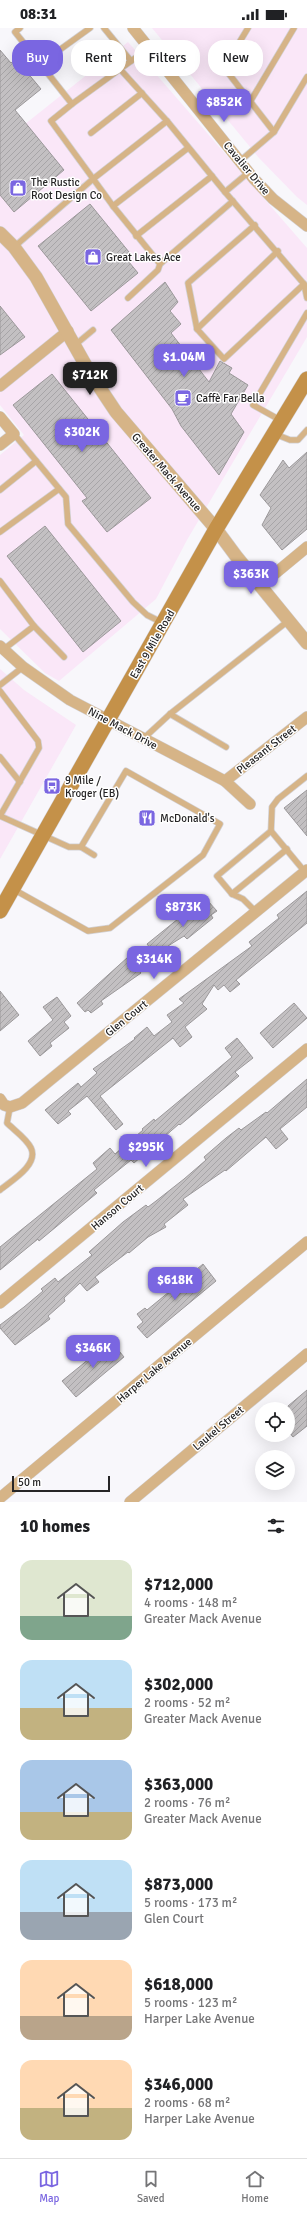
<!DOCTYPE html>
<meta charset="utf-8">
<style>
body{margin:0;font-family:Signika,sans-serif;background:#f6f6f6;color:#202124;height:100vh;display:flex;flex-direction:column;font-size:15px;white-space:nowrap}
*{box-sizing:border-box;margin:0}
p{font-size:13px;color:#757577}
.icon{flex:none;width:22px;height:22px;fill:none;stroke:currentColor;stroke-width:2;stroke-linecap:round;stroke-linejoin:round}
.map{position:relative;height:1474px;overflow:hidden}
.sheet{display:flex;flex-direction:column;background:#fff;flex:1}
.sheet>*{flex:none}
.banner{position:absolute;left:12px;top:12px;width:283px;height:36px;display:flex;gap:8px}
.controls{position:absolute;left:255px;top:1374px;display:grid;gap:8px}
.controls a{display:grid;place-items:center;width:40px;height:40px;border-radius:50%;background:#fff;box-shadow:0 4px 16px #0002;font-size:20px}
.scale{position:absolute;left:12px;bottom:10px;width:98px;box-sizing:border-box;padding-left:4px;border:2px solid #262526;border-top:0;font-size:11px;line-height:14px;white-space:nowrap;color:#262526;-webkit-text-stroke:3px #fff;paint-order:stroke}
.price{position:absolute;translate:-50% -34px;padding:0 9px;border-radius:8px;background:#7a66e1;color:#fff;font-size:13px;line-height:26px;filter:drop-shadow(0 1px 2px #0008)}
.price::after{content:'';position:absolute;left:50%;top:24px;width:12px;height:9px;margin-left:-6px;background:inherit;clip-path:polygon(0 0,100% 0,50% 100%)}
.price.selected{background:#222;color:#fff}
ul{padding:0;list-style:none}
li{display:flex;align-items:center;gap:12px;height:100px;padding:0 20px}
li span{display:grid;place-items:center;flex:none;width:112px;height:80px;border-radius:12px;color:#555}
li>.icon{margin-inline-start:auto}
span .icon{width:48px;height:48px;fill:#fffc;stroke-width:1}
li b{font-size:17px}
h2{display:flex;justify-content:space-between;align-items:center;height:48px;padding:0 20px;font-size:17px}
.pill{padding:0 14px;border-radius:16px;background:#fff;box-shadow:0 4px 16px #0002;font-size:14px;line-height:36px}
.pill.selected{background:#7a66e1;color:#fff}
.status{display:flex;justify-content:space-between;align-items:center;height:28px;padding:0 20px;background:#fff;direction:ltr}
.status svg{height:11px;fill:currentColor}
.tab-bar{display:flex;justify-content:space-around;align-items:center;height:56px;border-top:1px solid #e0e0e0;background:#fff;font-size:11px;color:#757577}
.tab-bar a{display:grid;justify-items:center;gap:2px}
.tab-bar .selected{color:#7a66e1}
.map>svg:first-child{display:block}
</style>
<div class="status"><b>08:31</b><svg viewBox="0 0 49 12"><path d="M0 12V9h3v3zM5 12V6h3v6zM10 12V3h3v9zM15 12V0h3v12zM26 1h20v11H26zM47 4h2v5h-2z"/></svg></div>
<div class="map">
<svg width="307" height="1474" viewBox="0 0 307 1474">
<defs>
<pattern id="building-hatch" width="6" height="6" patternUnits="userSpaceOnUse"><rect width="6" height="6" fill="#c3c0c2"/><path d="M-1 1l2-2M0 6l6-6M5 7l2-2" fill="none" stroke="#a7a5a7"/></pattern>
</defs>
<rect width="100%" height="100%" fill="#f8f7fb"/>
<g fill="#fae7f8">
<polygon points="152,0 307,0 307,177 297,169 259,130"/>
<polygon points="128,14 307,220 307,309 187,512 156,571 59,653 45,645 0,601 0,427 24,407 0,377 0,116"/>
<polygon points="0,641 24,662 76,697 0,831"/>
</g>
<g fill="url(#building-hatch)" stroke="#9b989a">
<polygon points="0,22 11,35 16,31 41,61 15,82 64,142 14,184 0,167"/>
<polygon points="90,176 129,224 124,228 138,245 91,283 38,218"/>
<polygon points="165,254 178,274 170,283 181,296 171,305 209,354 220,333 232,340 229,345 248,357 231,386 244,404 219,447 181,398 172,381 111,302"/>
<polygon points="0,278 25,309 0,327"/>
<polygon points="52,346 151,470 107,504 82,473 87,470 13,377"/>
<polygon points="307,424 307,501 282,522 262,497 271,480 260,467 283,432 289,440"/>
<polygon points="45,498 121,593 83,624 7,528"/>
<polygon points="307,762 307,808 284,780"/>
<polygon points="307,863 307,895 236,952 240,956 230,964 224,957 218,962 214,957 202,976 207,981 185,999 192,1009 180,1019 173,1010 100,1068 123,1096 116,1102 87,1068 68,1083 71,1086 58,1096 45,1082 78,1055 81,1059 97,1045 93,1041 135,1011 134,1010 147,999 154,1008 172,994 167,987 184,975 179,971 252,918 249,914 279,890 277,887"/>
<polygon points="207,872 217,883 211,887 213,890 187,911 184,908 168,918 170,921 158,931 147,916 199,874 201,877"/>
<polygon points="128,929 141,945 101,973 103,976 91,985 88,982 85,984 77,975"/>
<polygon points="0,963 19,987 0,1003"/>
<polygon points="57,969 71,988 64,994 69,1000 50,1015 52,1018 40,1028 28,1013 53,992 43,979"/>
<polygon points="294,975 307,990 273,1020 260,1005"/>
<polygon points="237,1010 253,1030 235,1044 239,1048 180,1097 179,1096 134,1135 131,1132 94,1162 97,1165 39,1213 38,1211 0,1242 0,1219 97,1141 93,1135 110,1120 115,1126 143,1102 142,1101 154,1091 155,1093 232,1029 225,1020"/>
<polygon points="307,1051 307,1079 280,1101 288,1111 276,1121 266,1109 226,1143 225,1142 183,1171 188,1177 164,1196 166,1199 148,1209 129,1225 128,1224 95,1249 99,1254 87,1263 80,1255 64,1270 65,1273 48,1288 50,1291 15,1317 0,1300 0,1297 24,1279 43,1263 41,1261 55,1250 58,1254 92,1227 89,1224 123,1194 146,1177 148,1179 156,1173 184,1151 206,1132 204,1129 226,1110 239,1100 241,1102 266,1084 267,1085"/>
<polygon points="203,1236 216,1253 147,1310 137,1299 143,1294 137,1286 145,1280 147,1282"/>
<polygon points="111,1313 124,1329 76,1369 62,1353"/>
<polygon points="307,1362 307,1398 293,1409 288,1403 288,1378"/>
</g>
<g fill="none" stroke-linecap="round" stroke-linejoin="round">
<g stroke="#d2d1d5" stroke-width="7">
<g id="service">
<polyline points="20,0 15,4 72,76 51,93 113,178 160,236 233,173"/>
<polyline points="104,0 131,33"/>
<polyline points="248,0 228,33 229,46 274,104"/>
<polyline points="40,36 90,0"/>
<polyline points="120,41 167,93 225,164"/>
<polyline points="250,74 294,0"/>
<polyline points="72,76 149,20"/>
<polyline points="91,105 142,65"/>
<polyline points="240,133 274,104 307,49"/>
<polyline points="249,144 225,164 304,256 307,270"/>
<polyline points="113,178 188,120"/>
<polyline points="255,197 188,255 197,301 224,331 304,256"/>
<polyline points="136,208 212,148"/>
<polyline points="14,219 93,151 167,93"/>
<polyline points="128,270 158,242 160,236"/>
<polyline points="197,301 278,223"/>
<polyline points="75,317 93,302"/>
<polyline points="280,392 253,377 307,285"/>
<polyline points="14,406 66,469 68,496 133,574 147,587 161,594"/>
<polyline points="275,406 290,412 298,412 307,402"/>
<polyline points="0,462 36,433"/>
<polyline points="0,504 59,461"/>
<polyline points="0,553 34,598 4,621"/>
<polyline points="34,598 64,629"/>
<polyline points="0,657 23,639"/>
<polyline points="0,663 38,713 39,720 0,788"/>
<polyline points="170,686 226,719"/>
<polyline points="143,711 170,686 288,593"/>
<polyline points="0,729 20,754"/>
<polyline points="0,788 69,819 81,819 126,743 220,796 203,827 110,900 88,903 13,861"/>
<polyline points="271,803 305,844"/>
<polyline points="81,819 94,827"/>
<polyline points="232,866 287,821"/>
<polyline points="256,884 243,871 232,866 217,848 271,803 272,779 278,771 307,748"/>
<path d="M0 1162C11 1153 39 1137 31 1120 27 1111 14 1102 7 1095L10 1079"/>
</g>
</g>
<g stroke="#d2d1d5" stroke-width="12">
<g id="minor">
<polyline points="133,0 254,151 273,171 307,198"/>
<polyline points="0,358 68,303"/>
<polyline points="0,389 14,406 0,417"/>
<polyline points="260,558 307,519"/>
<polyline points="0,618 23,639 70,672 225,753 250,776"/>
<polyline points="225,753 307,689"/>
<polyline points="0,1071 4,1077 10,1079 22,1075 307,842"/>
<polyline points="0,1275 307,1021"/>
<polyline points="0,1470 307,1214"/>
<polyline points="130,1474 307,1326"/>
</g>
</g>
<g stroke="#d2d1d5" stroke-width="14">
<polyline id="tertiary" points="0,205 14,219 36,249 90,345 116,384 216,501 236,528 307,615"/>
</g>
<g stroke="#d2d1d5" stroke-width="16">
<polyline id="secondary" points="0,883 216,501 307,351"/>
</g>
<use href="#service" stroke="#d6b487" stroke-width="5.5"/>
<use href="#minor" stroke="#d6b487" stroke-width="11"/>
<use href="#tertiary" stroke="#d6b487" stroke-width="13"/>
<use href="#secondary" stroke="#c49149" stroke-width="15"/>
</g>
<defs>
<g id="shop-square" transform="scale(0.9)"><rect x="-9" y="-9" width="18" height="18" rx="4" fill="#7a66e1" stroke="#fff"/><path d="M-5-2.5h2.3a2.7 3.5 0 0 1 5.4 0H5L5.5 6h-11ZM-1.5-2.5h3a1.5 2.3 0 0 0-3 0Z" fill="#fff"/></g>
<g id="cafe-square" transform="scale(0.9)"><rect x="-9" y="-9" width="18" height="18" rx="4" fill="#7a66e1" stroke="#fff"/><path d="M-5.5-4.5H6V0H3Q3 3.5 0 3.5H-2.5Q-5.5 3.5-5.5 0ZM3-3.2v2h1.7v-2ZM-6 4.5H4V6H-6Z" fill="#fff"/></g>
<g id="bus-square" transform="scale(0.9)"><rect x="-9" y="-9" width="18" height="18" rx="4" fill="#7a66e1" stroke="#fff"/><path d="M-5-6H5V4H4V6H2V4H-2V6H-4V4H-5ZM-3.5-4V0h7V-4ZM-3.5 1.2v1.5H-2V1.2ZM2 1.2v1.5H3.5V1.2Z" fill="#fff"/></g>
<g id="restaurant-square" transform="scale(0.9)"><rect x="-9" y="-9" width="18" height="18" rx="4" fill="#7a66e1" stroke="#fff"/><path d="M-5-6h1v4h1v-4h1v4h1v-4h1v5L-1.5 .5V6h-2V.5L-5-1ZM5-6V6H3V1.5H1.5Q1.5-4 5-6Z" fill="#fff"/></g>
</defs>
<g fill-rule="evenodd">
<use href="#shop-square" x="18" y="160"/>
<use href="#shop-square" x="93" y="229"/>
<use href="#cafe-square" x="183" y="370"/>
<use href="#bus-square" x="52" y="758"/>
<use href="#restaurant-square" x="147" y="790"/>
</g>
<g text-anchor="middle" stroke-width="3" stroke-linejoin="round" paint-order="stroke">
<g font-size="11" fill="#262526" stroke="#fff">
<text transform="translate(247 140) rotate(50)" y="4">Cavalier Drive</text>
<text transform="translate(167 444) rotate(49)" y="4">Greater Mack Avenue</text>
<text transform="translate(152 616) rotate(-60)" y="4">East 9 Mile Road</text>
<text transform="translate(123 700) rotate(28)" y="4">Nine Mack Drive</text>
<text transform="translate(266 721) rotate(-38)" y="4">Pleasant Street</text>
<text transform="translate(126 990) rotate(-39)" y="4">Glen Court</text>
<text transform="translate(117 1179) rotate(-40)" y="4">Hanson Court</text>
<text transform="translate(154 1342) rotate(-40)" y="4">Harper Lake Avenue</text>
<text transform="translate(218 1400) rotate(-40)" y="4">Laukel Street</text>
</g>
<g font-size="11" fill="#262526" stroke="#fff" text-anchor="start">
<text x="31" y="158">The Rustic<tspan x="31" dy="13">Root Design Co</tspan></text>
<text x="106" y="233">Great Lakes Ace</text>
<text x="196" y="374">Caffè Far Bella</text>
<text x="65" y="756">9 Mile /<tspan x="65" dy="13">Kroger (EB)</tspan></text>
<text x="160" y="794">McDonald's</text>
</g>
</g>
</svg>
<div class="controls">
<a><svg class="icon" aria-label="locate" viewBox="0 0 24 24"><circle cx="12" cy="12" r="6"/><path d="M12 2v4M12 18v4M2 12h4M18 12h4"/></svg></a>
<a><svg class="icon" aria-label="layers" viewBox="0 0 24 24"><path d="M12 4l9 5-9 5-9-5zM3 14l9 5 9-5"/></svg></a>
</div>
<div class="scale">50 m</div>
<b class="price" style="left:224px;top:95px">$852K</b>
<b class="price" style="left:184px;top:350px">$1.04M</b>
<b class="price selected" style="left:90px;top:368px">$712K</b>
<b class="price" style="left:82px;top:425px">$302K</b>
<b class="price" style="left:251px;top:567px">$363K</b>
<b class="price" style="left:183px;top:900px">$873K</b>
<b class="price" style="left:154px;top:952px">$314K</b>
<b class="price" style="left:146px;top:1140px">$295K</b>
<b class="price" style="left:175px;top:1273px">$618K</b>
<b class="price" style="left:93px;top:1341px">$346K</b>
<div class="banner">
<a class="pill selected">Buy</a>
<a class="pill">Rent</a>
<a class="pill">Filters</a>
<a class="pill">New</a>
</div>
</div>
<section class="sheet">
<h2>10 homes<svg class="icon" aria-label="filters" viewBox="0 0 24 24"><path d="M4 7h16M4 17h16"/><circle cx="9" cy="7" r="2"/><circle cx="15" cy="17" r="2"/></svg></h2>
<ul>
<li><span style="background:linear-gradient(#dfe7d0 70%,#7fa58c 0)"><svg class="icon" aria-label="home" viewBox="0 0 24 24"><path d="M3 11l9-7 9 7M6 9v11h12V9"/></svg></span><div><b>$712,000</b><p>4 rooms · 148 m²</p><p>Greater Mack Avenue</p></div></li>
<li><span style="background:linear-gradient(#bfe0f5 60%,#c2b280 0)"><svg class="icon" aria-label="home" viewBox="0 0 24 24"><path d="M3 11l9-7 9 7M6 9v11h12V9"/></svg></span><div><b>$302,000</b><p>2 rooms · 52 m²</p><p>Greater Mack Avenue</p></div></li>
<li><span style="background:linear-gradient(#a9c7e8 65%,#c2b280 0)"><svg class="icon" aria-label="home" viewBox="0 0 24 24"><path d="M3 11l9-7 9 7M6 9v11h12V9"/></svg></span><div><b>$363,000</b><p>2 rooms · 76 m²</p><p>Greater Mack Avenue</p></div></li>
<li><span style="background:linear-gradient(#bfe0f5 65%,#9aa5b1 0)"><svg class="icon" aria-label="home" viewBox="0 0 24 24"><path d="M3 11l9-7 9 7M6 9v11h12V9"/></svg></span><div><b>$873,000</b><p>5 rooms · 173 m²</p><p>Glen Court</p></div></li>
<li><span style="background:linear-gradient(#ffd9b3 70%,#b9a48a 0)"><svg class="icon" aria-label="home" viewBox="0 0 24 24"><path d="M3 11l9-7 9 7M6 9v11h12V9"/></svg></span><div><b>$618,000</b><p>5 rooms · 123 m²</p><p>Harper Lake Avenue</p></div></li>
<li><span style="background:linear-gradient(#ffd9b3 60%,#c2b280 0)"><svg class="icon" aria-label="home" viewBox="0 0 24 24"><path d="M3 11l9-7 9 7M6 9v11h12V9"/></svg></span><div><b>$346,000</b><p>2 rooms · 68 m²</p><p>Harper Lake Avenue</p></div></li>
</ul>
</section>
<nav class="tab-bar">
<a class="selected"><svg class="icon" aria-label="map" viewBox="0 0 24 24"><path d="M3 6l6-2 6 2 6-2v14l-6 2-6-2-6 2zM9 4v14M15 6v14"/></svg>Map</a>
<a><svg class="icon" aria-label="saved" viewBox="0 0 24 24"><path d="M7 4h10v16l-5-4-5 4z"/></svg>Saved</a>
<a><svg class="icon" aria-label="home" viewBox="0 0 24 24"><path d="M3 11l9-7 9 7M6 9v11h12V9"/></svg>Home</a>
</nav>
